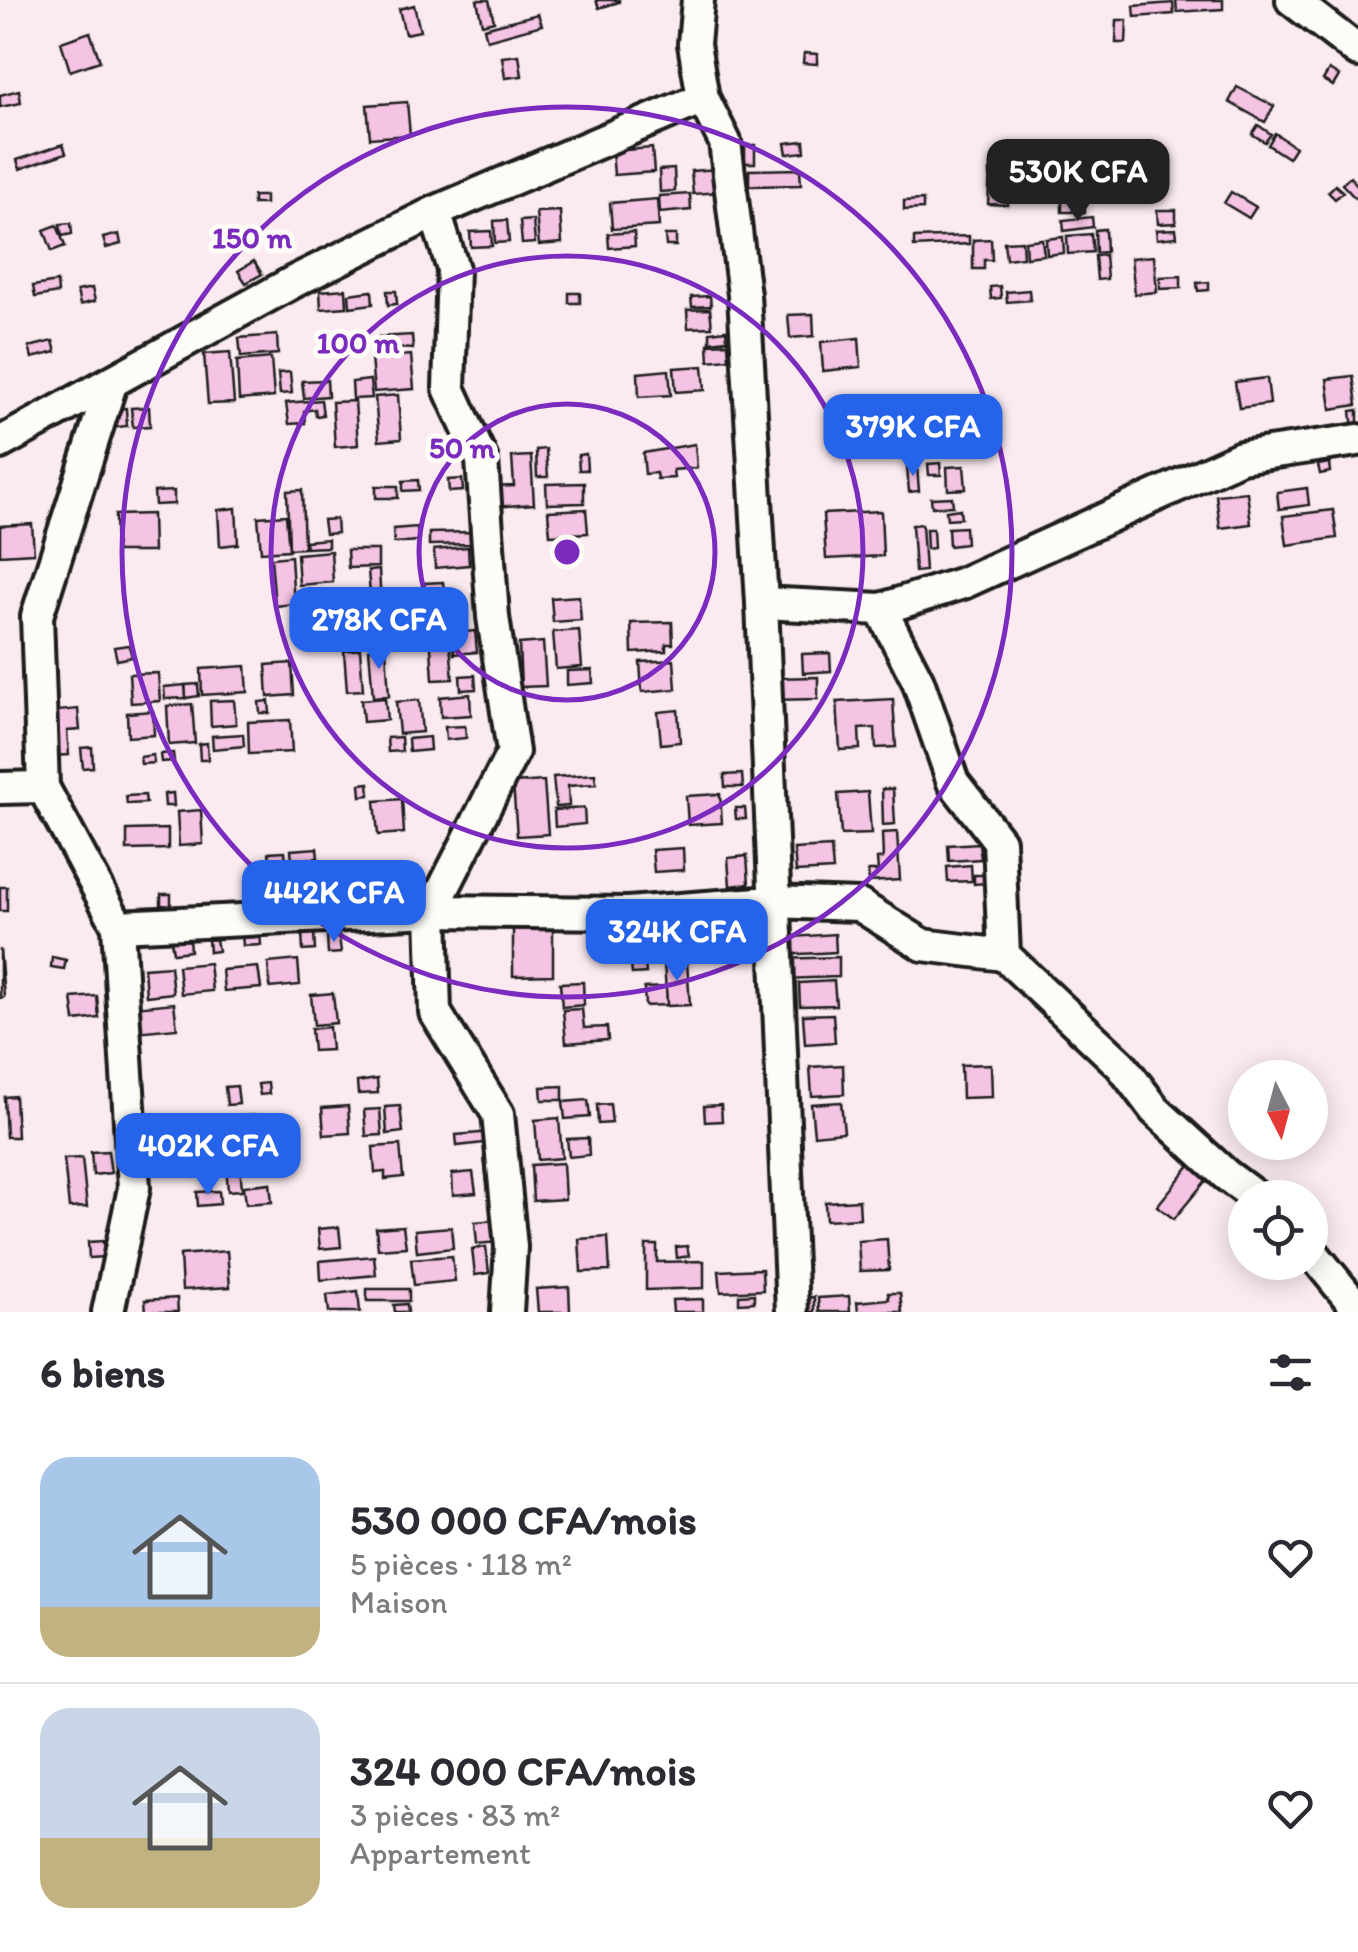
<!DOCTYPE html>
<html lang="fr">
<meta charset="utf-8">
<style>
body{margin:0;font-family:Itim,sans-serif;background:#f2f2f3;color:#2b2b33;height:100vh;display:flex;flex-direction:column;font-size:38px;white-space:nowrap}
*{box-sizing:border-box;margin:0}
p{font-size:32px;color:#7c7c81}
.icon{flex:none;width:55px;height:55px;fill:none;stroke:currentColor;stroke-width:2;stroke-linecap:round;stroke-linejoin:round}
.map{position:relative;height:1312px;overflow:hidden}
.sheet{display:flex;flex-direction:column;background:#fff;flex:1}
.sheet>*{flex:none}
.needle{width:65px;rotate:174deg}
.fabs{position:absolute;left:1228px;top:1060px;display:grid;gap:20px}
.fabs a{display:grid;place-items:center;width:100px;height:100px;border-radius:50%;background:#fff;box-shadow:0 5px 25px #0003;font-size:50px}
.price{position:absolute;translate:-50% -85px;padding:0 22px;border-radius:20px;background:#2563eb;color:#fff;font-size:32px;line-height:65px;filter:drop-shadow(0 2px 5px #0008)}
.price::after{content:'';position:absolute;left:50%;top:60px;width:30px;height:22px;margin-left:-15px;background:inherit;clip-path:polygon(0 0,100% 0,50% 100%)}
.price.on{background:#222;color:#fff}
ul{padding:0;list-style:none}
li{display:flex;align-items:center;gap:30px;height:250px;padding:0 40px}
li+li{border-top:2px solid #e1e1e2}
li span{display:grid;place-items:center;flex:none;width:280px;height:200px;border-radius:30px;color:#555}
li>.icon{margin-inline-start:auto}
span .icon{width:120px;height:120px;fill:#fffc;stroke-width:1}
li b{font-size:42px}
h2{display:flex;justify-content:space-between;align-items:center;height:120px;padding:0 40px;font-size:42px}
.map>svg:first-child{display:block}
</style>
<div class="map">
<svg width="1358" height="1312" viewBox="0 0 1358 1312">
<rect width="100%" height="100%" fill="#fbebf1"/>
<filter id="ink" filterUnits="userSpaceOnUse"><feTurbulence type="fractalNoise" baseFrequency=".01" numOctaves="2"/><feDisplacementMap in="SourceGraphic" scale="20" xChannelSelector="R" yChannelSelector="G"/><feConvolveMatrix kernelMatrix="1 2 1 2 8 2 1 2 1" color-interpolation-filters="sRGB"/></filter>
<g filter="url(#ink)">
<g fill="#f5c3e3" stroke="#1c1c1c" stroke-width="2.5">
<polygon points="477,0 489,0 494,21 482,24"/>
<polygon points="596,0 619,0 619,2 599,8"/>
<polygon points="1176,0 1223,0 1223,9 1177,12"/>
<polygon points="1173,3 1174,14 1135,17 1134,6"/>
<polygon points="414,5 420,31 405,34 399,9"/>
<polygon points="538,14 542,25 487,40 484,28"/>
<polygon points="1117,20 1127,20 1126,43 1116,43"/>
<polygon points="90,32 100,61 70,71 61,42"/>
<polygon points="804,53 817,54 817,64 803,63"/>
<polygon points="519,55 522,76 505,78 502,57"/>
<polygon points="1329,70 1339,76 1333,86 1323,80"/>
<polygon points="1237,87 1274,106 1265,122 1229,102"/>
<polygon points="19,90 21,103 0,107 0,95"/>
<polygon points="407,102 410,135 370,138 367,105"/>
<polygon points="1258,125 1271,134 1265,142 1252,134"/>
<polygon points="1275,133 1295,147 1288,158 1268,145"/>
<polygon points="804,141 805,152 787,154 785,143"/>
<polygon points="63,144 66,153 20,169 17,160"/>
<rect x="745" y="145" width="10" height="18"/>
<polygon points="1060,146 1061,157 1046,158 1045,147"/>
<polygon points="652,148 654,172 614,175 612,151"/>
<polygon points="1062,158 1063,169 1042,171 1042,160"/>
<polygon points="1146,167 1156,172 1148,188 1138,183"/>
<polygon points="674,169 675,191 660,192 659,170"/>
<polygon points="718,169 720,192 693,194 691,171"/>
<polygon points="800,169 801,185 749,186 749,170"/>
<polygon points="990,171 1009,172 1008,205 988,204"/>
<polygon points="1350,177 1358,186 1358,201 1342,184"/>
<polygon points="1335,185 1343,192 1335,199 1328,192"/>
<polygon points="1028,186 1029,201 1019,202 1018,187"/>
<polygon points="1231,192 1256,207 1249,218 1224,203"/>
<polygon points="690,194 691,210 660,213 659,196"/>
<rect x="1062" y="194" width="11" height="18"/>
<rect x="253" y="196" width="12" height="8"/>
<polygon points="657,199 659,226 612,229 610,203"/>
<polygon points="1084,199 1085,213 1076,214 1074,200"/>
<polygon points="923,200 923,209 904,210 904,201"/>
<polygon points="1157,210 1176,210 1176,223 1158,224"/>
<polygon points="560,211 562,243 539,245 536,212"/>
<polygon points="1092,217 1093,227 1064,231 1063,220"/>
<polygon points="507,220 509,242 495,243 494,221"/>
<polygon points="533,220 535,243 522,244 520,221"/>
<polygon points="71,223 72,234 62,236 60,224"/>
<polygon points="57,225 65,246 52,251 44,230"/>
<polygon points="1105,229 1106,252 1096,253 1095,230"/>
<polygon points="1176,229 1177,237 1157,239 1156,230"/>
<polygon points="491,231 492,246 471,247 470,232"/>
<polygon points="634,232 635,246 609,248 608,234"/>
<polygon points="119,234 121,244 106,248 103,238"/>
<polygon points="1091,234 1093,252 1068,254 1067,236"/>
<polygon points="665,235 676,235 676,246 666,246"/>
<polygon points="969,236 969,244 914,247 914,238"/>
<polygon points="1063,237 1064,253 1047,255 1046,239"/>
<polygon points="991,239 992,260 984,260 984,269 973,269 973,240"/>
<polygon points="1042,239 1044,255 1026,257 1025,241"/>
<polygon points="1022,241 1023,257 1006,259 1004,242"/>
<polygon points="1105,255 1107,279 1097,280 1095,256"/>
<polygon points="1154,256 1157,292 1135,294 1131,258"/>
<polygon points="254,261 262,274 246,283 238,271"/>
<polygon points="1181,276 1181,288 1160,289 1160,277"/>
<polygon points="57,282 58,293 35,297 33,286"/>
<polygon points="1209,282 1209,290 1198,291 1197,283"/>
<polygon points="1000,286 1001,298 991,299 990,287"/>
<polygon points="92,288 95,301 80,305 77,291"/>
<polygon points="346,289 347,307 321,309 320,291"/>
<polygon points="1029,290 1030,300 1007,302 1006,292"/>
<polygon points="372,291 373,304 350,307 349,294"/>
<polygon points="387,291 396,291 397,304 388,305"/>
<rect x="569" y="293" width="11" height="10"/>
<polygon points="710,296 711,306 692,307 691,297"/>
<polygon points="710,309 712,327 688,328 687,310"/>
<polygon points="813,314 814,336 790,338 788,315"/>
<polygon points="726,330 727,340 710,342 710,332"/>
<polygon points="277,335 278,354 241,357 239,338"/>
<polygon points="412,335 413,349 380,347 379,337"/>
<polygon points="859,338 861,367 823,371 821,342"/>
<polygon points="53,341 56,352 32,358 29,347"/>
<polygon points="728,343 729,359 709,361 708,344"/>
<polygon points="230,352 234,403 208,404 204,354"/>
<polygon points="411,355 414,389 374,392 371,358"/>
<polygon points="271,358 274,397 239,400 237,361"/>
<polygon points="703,366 705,390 676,392 674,368"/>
<polygon points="669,370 671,395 639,397 638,373"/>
<polygon points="290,372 292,393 280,394 278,373"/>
<polygon points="1353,376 1357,405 1331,409 1327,379"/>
<polygon points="1267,378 1270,404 1239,408 1235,382"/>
<polygon points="327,380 328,396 304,398 302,381"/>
<polygon points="370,380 372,398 353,399 352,382"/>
<polygon points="398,395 401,439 379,441 375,397"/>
<polygon points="321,400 323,415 316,416 315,409 304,411 305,423 289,424 286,403"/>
<polygon points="355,401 358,445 335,447 332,402"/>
<polygon points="149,407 150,426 133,427 131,408"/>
<polygon points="126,408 127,426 110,428 109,409"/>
<polygon points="1358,410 1358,430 1353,431 1351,411"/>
<polygon points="695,444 697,468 673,470 674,478 657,479 656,473 645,474 643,453"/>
<polygon points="546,449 548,477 537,477 536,450"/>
<polygon points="586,454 587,470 579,470 578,455"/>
<polygon points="531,456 534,504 494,507 493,487 514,486 512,457"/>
<polygon points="940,463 941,475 929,475 928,464"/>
<polygon points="1329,463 1330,472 1320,474 1318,465"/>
<polygon points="917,466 919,491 909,492 907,467"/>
<polygon points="964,466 966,489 948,490 947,467"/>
<polygon points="462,479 463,491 449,492 448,480"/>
<polygon points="418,480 419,490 403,491 403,481"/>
<polygon points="584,483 584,503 547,504 546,484"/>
<rect x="376" y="486" width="22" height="12"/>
<polygon points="1307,488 1309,505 1279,509 1277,492"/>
<polygon points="302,490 304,548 289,549 287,491"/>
<polygon points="174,491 174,504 155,505 154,492"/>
<polygon points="1247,492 1251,524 1220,528 1216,495"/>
<polygon points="952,497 953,506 932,507 931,498"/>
<polygon points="236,508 238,544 220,546 218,510"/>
<polygon points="586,509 588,533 550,535 548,511"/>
<polygon points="960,509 961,518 947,519 946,511"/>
<polygon points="1333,510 1337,538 1287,545 1283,516"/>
<polygon points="881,511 883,556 826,559 823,514"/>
<polygon points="152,514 153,552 116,552 115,515"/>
<polygon points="286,515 289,550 261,552 258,517"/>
<polygon points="336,519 337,533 325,534 323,520"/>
<polygon points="32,524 34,553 0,555 0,526"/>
<polygon points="922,524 925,571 915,572 912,525"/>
<polygon points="417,527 418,541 394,543 393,529"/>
<polygon points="965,527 966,544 949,546 948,528"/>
<polygon points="926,529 933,529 934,548 927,549"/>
<polygon points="471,532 471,544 429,545 429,533"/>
<polygon points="328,539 328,547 306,548 305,541"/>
<polygon points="468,547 469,565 435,568 434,550"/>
<polygon points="347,550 378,550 378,567 348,568"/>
<polygon points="331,551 333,582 299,585 297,554"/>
<polygon points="291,556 294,604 275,606 271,558"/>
<polygon points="379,570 381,604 371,605 368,571"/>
<polygon points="443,582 445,603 425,604 424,583"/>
<polygon points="579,596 581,620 553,622 551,598"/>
<polygon points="672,622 673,644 666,644 666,651 632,653 631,623"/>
<polygon points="579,630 582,667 556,669 553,632"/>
<polygon points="449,631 453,679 433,680 430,632"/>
<polygon points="475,631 477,652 454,654 453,633"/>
<polygon points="543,642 546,686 521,687 519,644"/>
<polygon points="129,645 132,657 117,660 114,647"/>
<polygon points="386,648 389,696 373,697 369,649"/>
<polygon points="360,649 363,690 347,691 344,651"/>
<polygon points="830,653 831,671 803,673 802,654"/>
<polygon points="674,660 676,689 642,692 640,662"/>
<polygon points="292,663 294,695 268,697 266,665"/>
<polygon points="246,666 248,692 202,695 201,669"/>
<polygon points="592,670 593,683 567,685 567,671"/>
<polygon points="158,673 160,701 131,703 129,674"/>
<polygon points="475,675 476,689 461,690 460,676"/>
<polygon points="818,677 818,699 770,700 770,678"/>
<polygon points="198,684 199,696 186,698 185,685"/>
<polygon points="185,685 186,698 165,699 164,687"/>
<polygon points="470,694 471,715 441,717 440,697"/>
<polygon points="385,698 387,720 363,722 361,700"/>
<polygon points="893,699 896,747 876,748 875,728 859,729 860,749 840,750 837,702"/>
<polygon points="234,700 236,724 211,726 210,701"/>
<polygon points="419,700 422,732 399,734 396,702"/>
<polygon points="269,701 270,713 260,713 259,702"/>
<polygon points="192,704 195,743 169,745 167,706"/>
<polygon points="78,709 80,730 67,731 69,755 51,756 47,712"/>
<polygon points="678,710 680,742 661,744 658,712"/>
<polygon points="153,711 154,735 128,737 127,713"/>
<polygon points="290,720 292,752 249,754 248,722"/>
<polygon points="465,726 466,738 446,740 445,727"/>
<polygon points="243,734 244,746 213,749 212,736"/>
<polygon points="401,737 402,751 388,752 387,738"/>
<polygon points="429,737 430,750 409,752 408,739"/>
<polygon points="207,743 208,760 200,760 199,744"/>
<polygon points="92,747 93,767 83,768 81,748"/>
<polygon points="173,753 174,761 161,762 160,754"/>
<polygon points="153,755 154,763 141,764 140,757"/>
<polygon points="595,774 596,784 568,786 569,806 556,807 553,777"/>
<polygon points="742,774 743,787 725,787 724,775"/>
<polygon points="544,781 548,834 517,836 513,783"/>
<polygon points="369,783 370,795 361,796 360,784"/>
<polygon points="882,789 893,789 895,824 883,825"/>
<polygon points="868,792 871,834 841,835 838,794"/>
<polygon points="173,793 174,806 165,806 164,794"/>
<polygon points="720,794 722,823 688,825 686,796"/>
<polygon points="145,795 146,803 127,804 126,796"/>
<polygon points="402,799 404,833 378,835 375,801"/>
<polygon points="584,808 585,824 555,827 554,810"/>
<polygon points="735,808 745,808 746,819 736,819"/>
<polygon points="201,810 203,844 179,846 177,812"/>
<polygon points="168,829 168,849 127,850 127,830"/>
<polygon points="897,832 900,880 869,882 868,871 878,871 877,859 883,858 882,833"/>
<polygon points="979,843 981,859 949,861 948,845"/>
<polygon points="831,847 833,870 796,872 794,849"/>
<polygon points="317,848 318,858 292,860 291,850"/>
<polygon points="683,848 684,870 654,872 652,850"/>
<polygon points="285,851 288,884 272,885 269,852"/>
<polygon points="747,856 749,884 730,886 728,858"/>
<polygon points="971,865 972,881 948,882 947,867"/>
<polygon points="974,875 987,875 987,883 974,884"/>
<rect x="0" y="887" width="7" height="24"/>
<polygon points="161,894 171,894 171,906 161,905"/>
<polygon points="779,914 792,914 793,937 835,934 836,952 782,955"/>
<polygon points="725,917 725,927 693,929 693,919"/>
<polygon points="513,919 553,919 553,975 513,976"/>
<polygon points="650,927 651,939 641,939 641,928"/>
<polygon points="716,930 716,939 699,940 698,932"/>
<polygon points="314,931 315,950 303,951 302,932"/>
<polygon points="260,933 261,945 243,946 242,934"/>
<polygon points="339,936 341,953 328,954 327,937"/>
<polygon points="189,938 190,951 173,953 171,940"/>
<polygon points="216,939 218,951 209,952 208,940"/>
<polygon points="0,949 4,997 0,998"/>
<polygon points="644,954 646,973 632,974 630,956"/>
<polygon points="660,954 661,964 648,964 647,955"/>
<polygon points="52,957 66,960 64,969 51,967"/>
<polygon points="839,957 839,977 782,979 781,959"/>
<polygon points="298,960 300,985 270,988 268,963"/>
<polygon points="687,962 690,1005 667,1006 664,964"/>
<polygon points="209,963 212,991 181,994 178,966"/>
<polygon points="170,966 173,993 146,996 144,968"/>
<polygon points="258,967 261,988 224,991 222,970"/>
<polygon points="834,981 836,1005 800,1006 799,983"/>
<polygon points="583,982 584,1005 562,1007 560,983"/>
<polygon points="666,987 667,1005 645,1006 644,988"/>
<polygon points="333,993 336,1023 314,1025 311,995"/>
<polygon points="97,996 99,1018 75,1021 72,998"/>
<polygon points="174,1003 177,1028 136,1032 134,1007"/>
<polygon points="582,1009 584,1028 607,1027 608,1040 566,1043 563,1010"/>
<polygon points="833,1014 835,1042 805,1044 803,1015"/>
<polygon points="329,1027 331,1050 313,1051 311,1029"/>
<polygon points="991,1064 992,1097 962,1098 961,1065"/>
<polygon points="843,1065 844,1094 812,1096 810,1067"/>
<polygon points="377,1079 378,1093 358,1094 357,1082"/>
<polygon points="268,1083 269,1094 260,1095 258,1084"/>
<polygon points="237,1086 239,1104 227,1105 225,1087"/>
<polygon points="563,1086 563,1100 542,1100 541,1087"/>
<polygon points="15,1096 17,1137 6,1137 4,1097"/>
<polygon points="588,1100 590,1117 565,1119 563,1102"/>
<polygon points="841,1102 844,1132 814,1135 811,1104"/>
<polygon points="610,1104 612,1123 598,1124 597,1105"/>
<polygon points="721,1105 722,1121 705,1122 704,1106"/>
<polygon points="348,1106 350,1133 324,1135 322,1108"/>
<polygon points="400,1106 403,1132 387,1134 385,1107"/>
<polygon points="380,1109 382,1135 366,1136 364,1110"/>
<polygon points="258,1115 260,1136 234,1139 232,1117"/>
<polygon points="559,1118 562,1158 538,1160 535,1120"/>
<polygon points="492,1132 493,1142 457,1146 456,1135"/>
<polygon points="588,1138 589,1155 569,1157 567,1139"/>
<polygon points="220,1144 221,1165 179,1167 178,1146"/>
<polygon points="400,1145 403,1177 385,1179 385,1172 375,1173 373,1147"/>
<polygon points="271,1146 272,1165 244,1167 243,1147"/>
<polygon points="172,1148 174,1169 137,1173 134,1151"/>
<polygon points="108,1151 111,1173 93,1175 91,1152"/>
<polygon points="497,1156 500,1191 488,1192 484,1157"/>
<polygon points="82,1158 87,1207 69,1208 64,1159"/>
<polygon points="563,1163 565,1199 533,1201 531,1165"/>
<polygon points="240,1164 242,1190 228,1191 226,1165"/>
<polygon points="1191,1164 1208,1178 1174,1219 1157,1206"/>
<polygon points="473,1172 476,1193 453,1195 452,1174"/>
<polygon points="270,1183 272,1202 246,1204 244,1186"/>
<polygon points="219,1191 220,1204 198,1206 197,1192"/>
<polygon points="859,1200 860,1218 826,1220 825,1202"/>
<polygon points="496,1220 498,1242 477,1244 475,1222"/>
<polygon points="403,1226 406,1247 378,1249 376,1228"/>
<polygon points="339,1227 341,1247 320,1249 318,1229"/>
<polygon points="451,1227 453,1248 417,1252 415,1230"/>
<polygon points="608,1237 610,1271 581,1272 579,1239"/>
<polygon points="887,1239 889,1270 860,1271 858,1241"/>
<polygon points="103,1241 104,1257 89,1258 88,1242"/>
<polygon points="646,1245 657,1245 657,1262 704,1261 704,1288 646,1290"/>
<polygon points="687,1246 689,1256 677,1258 676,1247"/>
<polygon points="486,1247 489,1273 475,1275 472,1249"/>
<polygon points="227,1251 230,1287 182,1290 180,1255"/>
<polygon points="374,1256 376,1275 321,1280 320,1261"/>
<polygon points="452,1256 455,1281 414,1285 411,1259"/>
<polygon points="762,1269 763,1290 721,1292 719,1271"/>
<polygon points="569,1287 570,1312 538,1312 536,1289"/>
<rect x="367" y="1289" width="42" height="12"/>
<polygon points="358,1291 360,1312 329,1312 327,1295"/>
<polygon points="888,1293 900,1293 902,1312 858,1312 857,1302 889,1299"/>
<polygon points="754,1294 754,1302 739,1303 739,1295"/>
<polygon points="849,1296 850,1312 819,1312 818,1298"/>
<polygon points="814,1297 814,1312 796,1312 796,1298"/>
<polygon points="177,1298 178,1312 146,1312 145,1300"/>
<polygon points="703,1299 703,1312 673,1312 672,1300"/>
<polygon points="407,1304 408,1312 395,1312 394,1305"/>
</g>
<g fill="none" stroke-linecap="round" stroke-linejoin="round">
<g stroke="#1c1c1c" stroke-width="38">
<g id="minor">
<polyline points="698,0 694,44 703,98 725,142 744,295 762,603 881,609 918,681 953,782 999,841 1004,955 1121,1065 1155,1110 1226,1175 1257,1198"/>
<polyline points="1292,0 1358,51"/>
<polyline points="435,212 453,269 449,388 482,460 493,617 513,752 432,911 435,1012 498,1114 511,1247 507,1312"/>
<polyline points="0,443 295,281 435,212 703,98"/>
<polyline points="762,603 792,1312"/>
<polyline points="881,609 963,583 1241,457 1358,440"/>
<polyline points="0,788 43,787"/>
<polyline points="118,926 432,911 628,913 772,902 859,905 923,945 1004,955"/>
<polyline points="1310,1250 1358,1309"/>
<polyline points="108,1312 134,1188 118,926 43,787 37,616 111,384"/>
</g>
</g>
<use href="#minor" stroke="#fdfcf7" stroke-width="30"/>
</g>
</g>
<g fill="none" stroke="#7b2cbf" stroke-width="5">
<circle cx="567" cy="552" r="148"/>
<circle cx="567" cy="552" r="296"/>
<circle cx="567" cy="552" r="445"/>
</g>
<circle cx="567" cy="552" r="15" fill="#7b2cbf" stroke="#fdfcf7" stroke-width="5"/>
<g font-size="30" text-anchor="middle" font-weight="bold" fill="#7b2cbf" stroke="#fdfcf7" stroke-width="10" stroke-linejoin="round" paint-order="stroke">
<text x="252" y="248">150 m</text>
<text x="358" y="353">100 m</text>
<text x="462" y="458">50 m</text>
</g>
</svg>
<div class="fabs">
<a><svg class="needle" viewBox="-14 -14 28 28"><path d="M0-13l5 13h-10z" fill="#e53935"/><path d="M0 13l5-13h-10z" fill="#7c7c81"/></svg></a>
<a><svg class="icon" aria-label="locate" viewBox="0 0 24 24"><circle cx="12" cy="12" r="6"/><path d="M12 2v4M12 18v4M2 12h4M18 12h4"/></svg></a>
</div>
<b class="price on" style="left:1078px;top:224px">530K CFA</b>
<b class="price" style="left:913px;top:479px">379K CFA</b>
<b class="price" style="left:379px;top:672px">278K CFA</b>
<b class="price" style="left:334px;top:945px">442K CFA</b>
<b class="price" style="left:677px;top:984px">324K CFA</b>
<b class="price" style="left:208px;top:1198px">402K CFA</b>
</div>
<section class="sheet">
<h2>6 biens<svg class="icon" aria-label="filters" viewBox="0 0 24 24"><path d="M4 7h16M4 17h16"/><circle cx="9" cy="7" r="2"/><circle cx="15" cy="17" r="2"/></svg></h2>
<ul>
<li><span style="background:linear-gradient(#a9c7e8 75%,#c2b280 0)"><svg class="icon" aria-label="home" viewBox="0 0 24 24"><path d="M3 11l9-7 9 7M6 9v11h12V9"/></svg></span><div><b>530 000 CFA/mois</b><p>5 pièces · 118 m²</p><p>Maison</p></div><svg class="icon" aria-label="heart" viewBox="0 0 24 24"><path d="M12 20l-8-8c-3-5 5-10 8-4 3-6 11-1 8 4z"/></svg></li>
<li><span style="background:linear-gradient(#c9d6e8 65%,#c2b280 0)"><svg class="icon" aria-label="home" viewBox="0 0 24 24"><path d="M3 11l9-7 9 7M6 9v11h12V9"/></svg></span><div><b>324 000 CFA/mois</b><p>3 pièces · 83 m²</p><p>Appartement</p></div><svg class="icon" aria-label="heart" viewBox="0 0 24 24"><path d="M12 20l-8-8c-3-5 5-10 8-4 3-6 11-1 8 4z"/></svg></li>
</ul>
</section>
